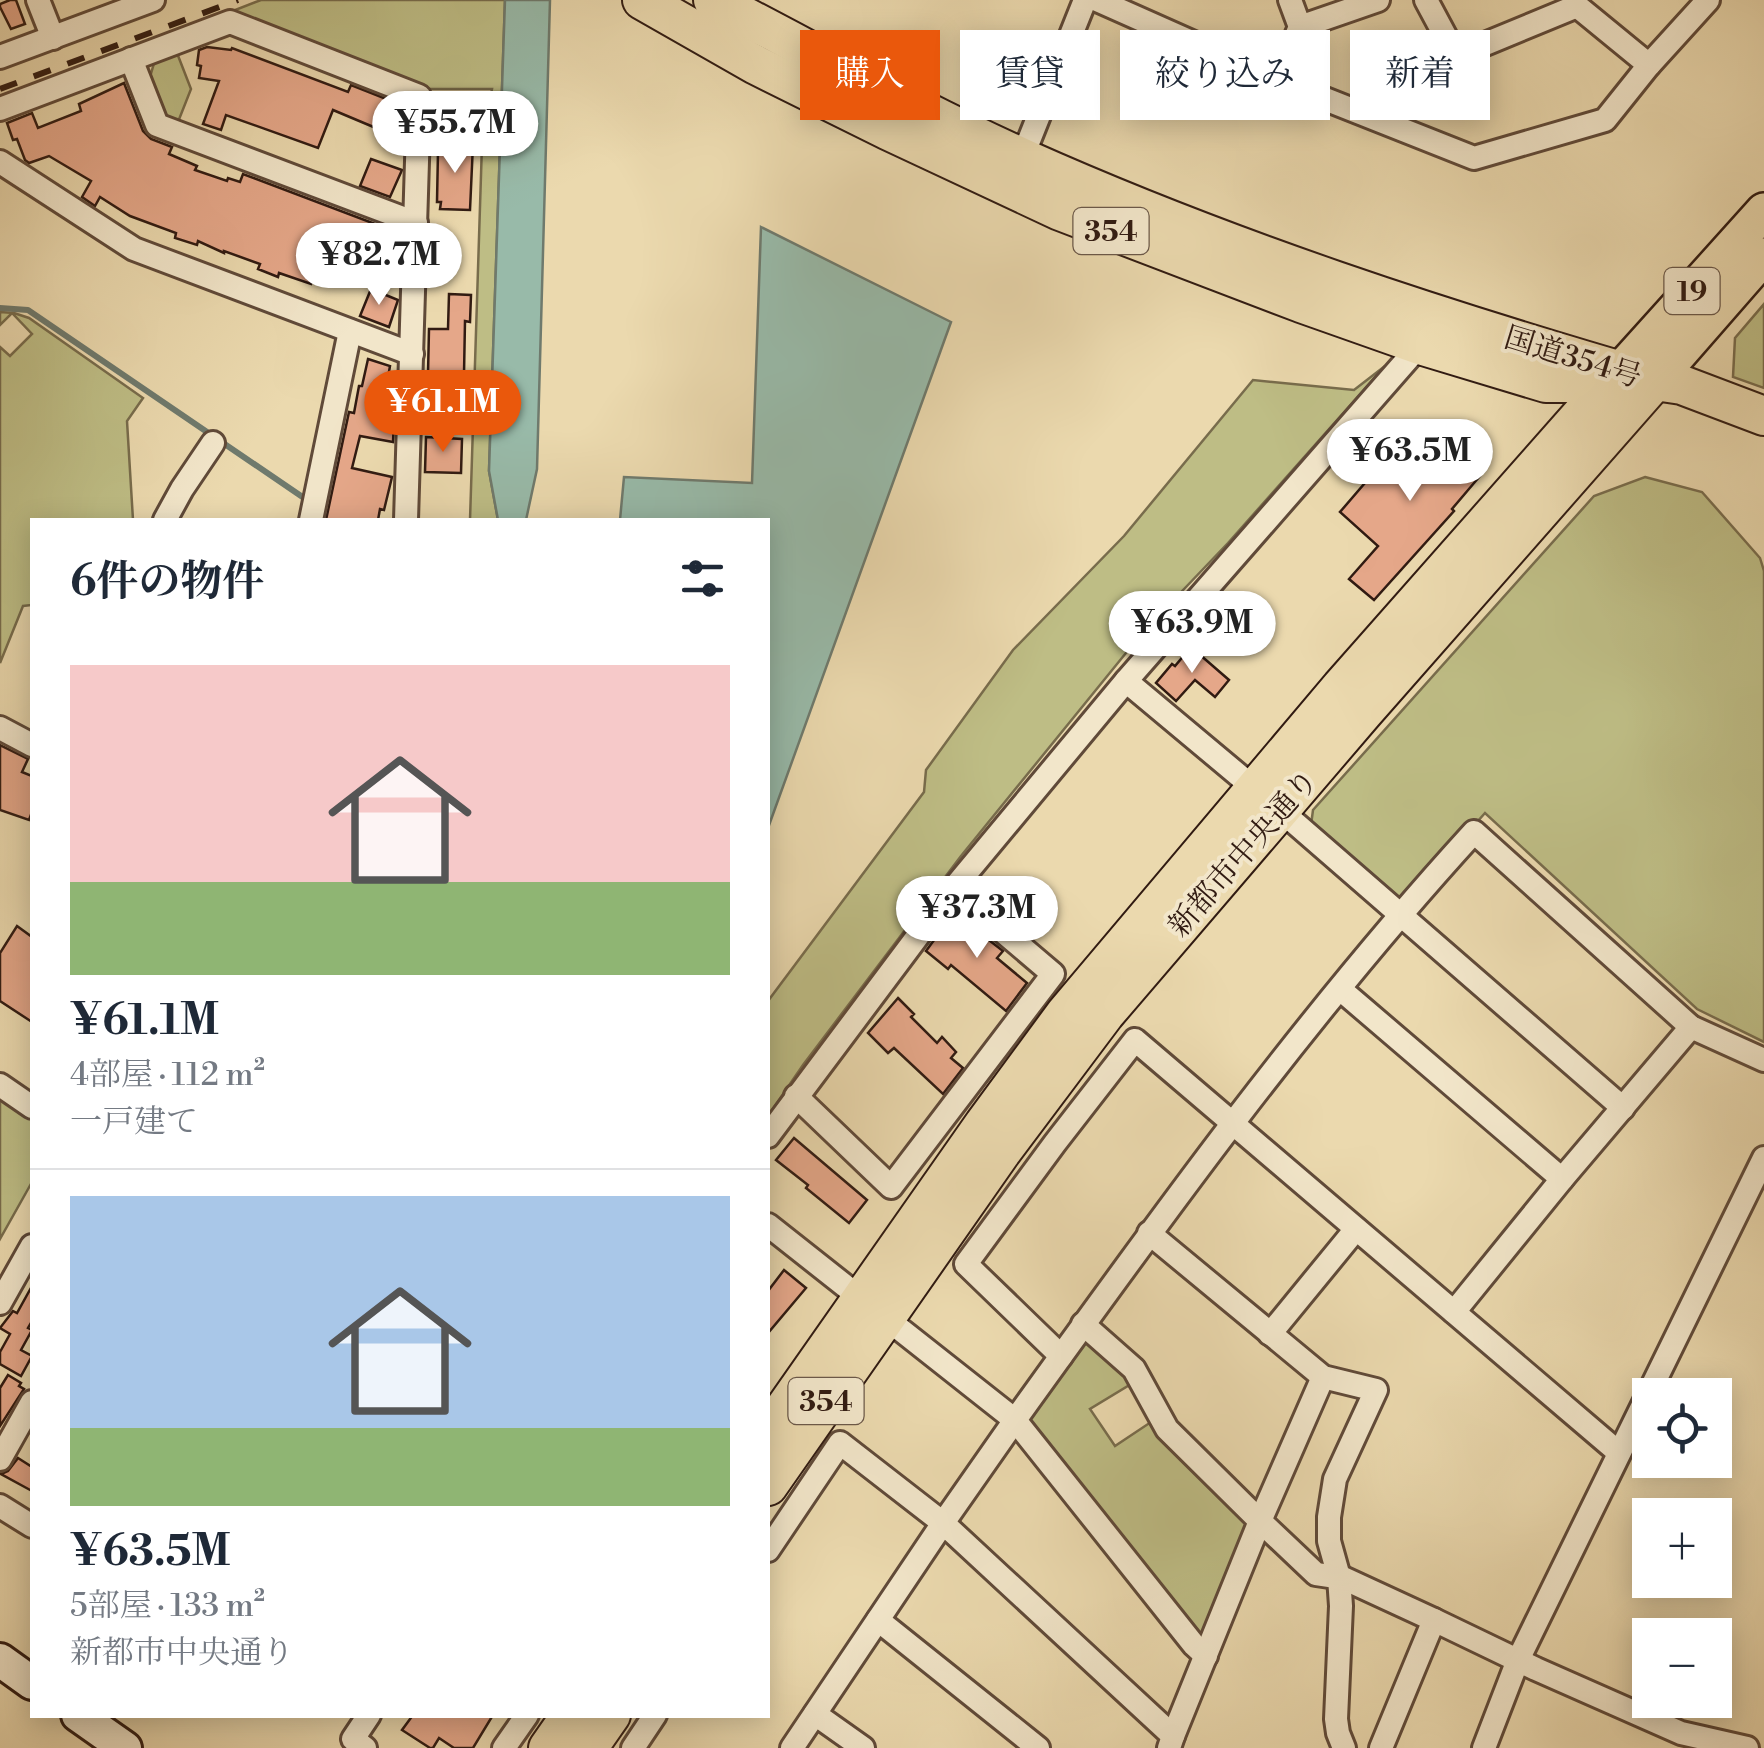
<!DOCTYPE html>
<html lang="ja">
<meta charset="utf-8">
<style>
body{margin:0;font-family:"Libre Bodoni","Noto Serif JP",serif;background:#f2f2f3;color:#1f2937;height:100vh;display:flex;flex-direction:column;font-size:38px;white-space:nowrap}
*{box-sizing:border-box;margin:0}
p{font-size:32px;color:#747a83}
.icon{flex:none;width:55px;height:55px;fill:none;stroke:currentColor;stroke-width:2;stroke-linecap:round;stroke-linejoin:round}
.map{position:relative;flex:1;overflow:hidden}
.sheet{position:absolute;left:30px;top:518px;width:740px;height:1200px;display:flex;flex-direction:column;background:#fff;border-radius:0px;box-shadow:0 5px 25px #0003}
.sheet>*{flex:none}
.guide{position:absolute;left:800px;top:30px;width:812px;height:90px;display:flex;gap:20px}
.buttons{position:absolute;left:1632px;top:1378px;display:grid;gap:20px}
.buttons a{display:grid;place-items:center;width:100px;height:100px;border-radius:0px;background:#fff;box-shadow:0 5px 25px #0003;font-size:50px}
.price{position:absolute;translate:-50% -85px;padding:0 22px;border-radius:35px;background:#fff;color:#222;font-size:32px;line-height:65px;filter:drop-shadow(0 2px 5px #0008)}
.price::after{content:'';position:absolute;left:50%;top:60px;width:30px;height:22px;margin-left:-15px;background:inherit;clip-path:polygon(0 0,100% 0,50% 100%)}
.price.on{background:#ea580c;color:#fff}
ul{padding:0;list-style:none}
li{display:grid;align-content:center;gap:20px;height:530px;padding:0 40px}
li+li{border-top:2px solid #e0e1e3}
li span{display:grid;place-items:center;height:310px;border-radius:0px;color:#555}
li>.icon{margin-inline-start:auto}
span .icon{width:180px;height:180px;fill:#fffc;stroke-width:1}
li b{font-size:42px}
h2{display:flex;justify-content:space-between;align-items:center;height:120px;padding:0 40px;font-size:42px}
.tag{padding:0 35px;border-radius:0px;background:#fff;box-shadow:0 5px 25px #0003;font-size:35px;line-height:90px}
.tag.on{background:#ea580c;color:#fff}
.map>svg:first-child{display:block}
</style>
<div class="map">
<svg width="1764" height="1748" viewBox="0 0 1764 1748">
<rect width="100%" height="100%" fill="#ebd9ae"/>
<filter id="stains"><feTurbulence type="fractalNoise" baseFrequency=".002" numOctaves="4"/><feColorMatrix values="0 0 0 0 .2 0 0 0 0 .09 0 0 0 0 .02 0 0 0 .5 -.17"/></filter>
<radialGradient id="worn" r=".72"><stop offset=".6" stop-color="#630" stop-opacity="0"/><stop offset="1" stop-color="#630" stop-opacity=".3"/></radialGradient>
<g fill="#bebd85" stroke="#786c4c" stroke-width="2.5">
<polygon points="261,0 505,0 489,471 498,520 470,520 482,144 492,89 428,89 230,12"/>
<polygon points="177,53 191,89 178,122 163,113 150,77 155,60"/>
<polygon points="1764,304 1764,388 1733,377 1735,338"/>
<polygon points="0,312 14,313 29,318 143,398 127,421 133,520 32,520 32,605 23,606 0,663 0,347 10,356 32,334 12,313 0,325"/>
<polygon points="1385,366 1228,543 1143,632 961,856 803,1065 768,1116 768,1001 924,792 926,770 1013,650 1124,536 1253,380 1354,390"/>
<polygon points="1645,477 1702,492 1760,558 1764,571 1764,1042 1697,1009 1485,813 1409,899 1400,899 1311,825 1313,810 1594,496"/>
<polygon points="0,1096 32,1118 32,1182 0,1239"/>
<polygon points="1081,1342 1090,1342 1127,1377 1131,1384 1090,1409 1115,1446 1151,1422 1245,1519 1247,1528 1205,1634 1197,1636 1030,1424 1030,1416"/>
</g>
<g fill="#98baa9" stroke="#6f7a6d" stroke-width="2.5">
<polygon points="505,0 550,0 537,469 526,520 498,520 489,471"/>
<polygon points="761,227 951,322 768,828 768,520 620,520 624,477 752,483"/>
</g>
<g fill="none" stroke-linecap="round" stroke-linejoin="round">
<polyline stroke="#6f7a6d" stroke-width="6" points="0,308 28,310 304,498"/>
</g>
<g fill="#e5a789" stroke="#311b12" stroke-width="2.5">
<polygon points="10,0 16,0 25,24 11,29 0,7 0,4"/>
<polygon points="207,47 231,50 232,48 348,92 351,85 394,102 383,131 333,110 318,148 226,115 221,130 203,124 219,81 199,78 201,66 197,65 199,50"/>
<polygon points="124,83 143,131 151,139 172,147 169,154 197,166 195,170 227,181 228,178 240,182 243,174 391,230 381,255 373,252 372,255 327,239 311,284 279,273 278,277 258,269 260,264 224,251 224,253 198,241 197,245 175,238 176,233 130,216 100,197 95,206 82,197 91,181 49,156 29,163 25,160 17,139 13,140 7,123 32,113 38,128 81,111 79,104"/>
<polygon points="442,143 473,144 470,210 440,209 441,202 437,202 438,151 441,151"/>
<polygon points="371,159 402,170 390,197 360,186"/>
<polygon points="371,289 398,300 389,327 360,316"/>
<polygon points="449,294 471,295 470,322 465,321 464,374 428,374 429,329 448,329"/>
<polygon points="368,359 390,366 381,418 394,420 393,442 360,436 352,468 392,477 384,510 380,509 378,520 326,520 349,412 354,413 359,386 362,386"/>
<polygon points="1438,427 1473,439 1480,476 1452,509 1454,511 1374,600 1349,579 1378,546 1340,512 1389,455 1404,467"/>
<polygon points="426,437 462,439 461,473 425,472"/>
<polygon points="1191,647 1229,680 1215,697 1195,680 1176,701 1156,683 1172,664 1175,666"/>
<polygon points="0,745 28,759 22,772 32,776 32,812 29,820 0,810"/>
<polygon points="954,913 1003,951 997,958 1027,983 1006,1011 951,965 948,969 926,951"/>
<polygon points="17,926 32,937 32,1022 0,1001 0,953"/>
<polygon points="898,998 914,1014 911,1017 937,1043 942,1037 956,1052 951,1058 963,1068 943,1094 894,1048 888,1053 868,1033"/>
<polygon points="794,1138 867,1200 849,1223 806,1188 808,1185 776,1160"/>
<polygon points="784,1270 806,1288 768,1333 768,1291"/>
<polygon points="32,1286 32,1321 28,1328 32,1330 21,1350 32,1356 21,1376 0,1364 0,1352 10,1334 0,1328 13,1311 17,1313"/>
<polygon points="8,1375 21,1383 19,1386 24,1389 0,1426 0,1388"/>
<polygon points="18,1458 32,1467 32,1491 1,1474 8,1471"/>
<polygon points="413,1715 493,1715 473,1748 454,1748 439,1738 433,1748 430,1748 402,1730"/>
</g>
<g fill="none" stroke-linecap="round" stroke-linejoin="round">
<g stroke="#604a39" stroke-width="28">
<g id="minor">
<polyline points="38,0 53,38"/>
<polyline points="1097,0 1277,80 1474,158 1605,120 1649,65"/>
<polyline points="1290,0 1300,27 1378,0"/>
<polyline points="1426,0 1456,56 1577,6"/>
<polyline points="1574,0 1577,6 1649,65 1708,0"/>
<polyline points="0,57 153,0"/>
<polyline points="131,59 157,125 416,223"/>
<polyline points="1277,80 1300,27"/>
<polyline points="0,109 230,22 419,96 406,520"/>
<polyline points="1022,158 1085,0"/>
<polyline points="0,162 134,249 412,354"/>
<polyline points="165,520 182,489 213,443"/>
<polyline points="311,520 350,331"/>
<polyline points="1126,681 1254,788"/>
<polyline points="0,728 32,745"/>
<polyline points="1280,810 1623,1108"/>
<polyline points="1340,989 1562,1179"/>
<polyline points="0,1085 32,1107"/>
<polyline points="796,1096 891,1187 1053,974 953,889"/>
<polyline points="768,1136 953,889 1126,681 1420,345"/>
<polyline points="768,1225 1015,1420 943,1523 792,1748"/>
<polyline points="1149,1233 1323,1377 1376,1390 1335,1479 1329,1517 1329,1541 1339,1577 1341,1606 1336,1719 1338,1733 1344,1748"/>
<polyline points="0,1303 32,1246"/>
<polyline points="1454,1312 1562,1179 1691,1027"/>
<polyline points="1083,1324 1134,1369 1167,1429 1260,1521 1173,1736"/>
<polyline points="1270,1334 1356,1229"/>
<polyline points="1061,1356 966,1264 1055,1143 1135,1040 1618,1452"/>
<polyline points="1323,1377 1260,1521 1316,1574 1343,1578 1434,1620"/>
<polyline points="0,1459 32,1402"/>
<polyline points="0,1506 32,1526"/>
<polyline points="768,1550 840,1443 943,1523 1173,1736 1169,1748"/>
<polyline points="878,1620 1038,1748"/>
<path d="M1206 1656 1194 1645 1015 1420C1160 1218 1306 1016 1474 832L1691 1027 1764 1060"/>
<polyline points="815,1714 863,1748"/>
<polyline points="365,1748 353,1739 369,1715"/>
<polyline points="504,1748 527,1715"/>
<polyline points="633,1748 655,1715"/>
<polyline points="1381,1748 1434,1620 1536,1669 1681,1733 1747,1748"/>
<polyline points="1484,1748 1518,1660 1764,1158"/>
</g>
</g>
<g stroke="#311b12" stroke-width="38">
<g id="secondary">
<polyline points="0,1660 32,1683"/>
<polyline points="78,1715 125,1748"/>
</g>
</g>
<g stroke="#311b12" stroke-width="40">
<g id="primary">
<polyline points="1620,371 1764,211"/>
<polyline points="1655,381 1764,256"/>
</g>
</g>
<g stroke="#311b12" stroke-width="42">
<g id="trunk">
<polyline points="642,0 756,65 887,130 1060,211 1301,303 1420,345 1546,383 1623,383"/>
<path d="M713 0C816 53 918 111 1025 159 1229 250 1441 319 1655 381L1682 385 1764 416"/>
<polyline points="768,1432 984,1124 1065,1014 1341,687 1620,371"/>
<polyline points="768,1486 1000,1154 1105,1014 1363,713 1655,381"/>
<polyline points="548,1748 571,1715"/>
<polyline points="588,1748 611,1715"/>
</g>
</g>
<use href="#minor" stroke="#f2e6ca" stroke-width="22"/>
<use href="#secondary" stroke="#f2e6ca" stroke-width="32"/>
<use href="#primary" stroke="#ebd9ae" stroke-width="35"/>
<use href="#trunk" stroke="#ebd9ae" stroke-width="38"/>
<polyline stroke="#311b12" stroke-width="6" stroke-dasharray="18 18" stroke-linecap="butt" points="0,89 238,0"/>
</g>
<g text-anchor="middle" stroke-width="8" stroke-linejoin="round" paint-order="stroke">
<g fill="#f2e6ca" stroke="#6b5849" stroke-width="2.5">
<rect x="1073.5" y="208" width="75" height="46" rx="8"/>
<rect x="1664.5" y="268" width="55" height="46" rx="8"/>
<rect x="788.5" y="1378" width="75" height="46" rx="8"/>
</g>
<g font-size="28" font-weight="bold" fill="#311b12">
<text x="1111" y="241">354</text>
<text x="1692" y="301">19</text>
<text x="826" y="1411">354</text>
</g>
<g font-size="30" fill="#311b12" stroke="#f2e6ca">
<text transform="translate(1573 357) rotate(17)" y="10">国道354号</text>
<text transform="translate(1243 853) rotate(-49)" y="10">新都市中央通り</text>
</g>
</g>
<rect width="100%" height="100%" filter="url(#stains)"/>
<rect width="100%" height="100%" fill="url(#worn)"/>
</svg>
<div class="buttons">
<a><svg class="icon" aria-label="locate" viewBox="0 0 24 24"><circle cx="12" cy="12" r="6"/><path d="M12 2v4M12 18v4M2 12h4M18 12h4"/></svg></a>
<a>+</a>
<a>−</a>
</div>
<b class="price" style="left:455px;top:176px">¥55.7M</b>
<b class="price" style="left:379px;top:308px">¥82.7M</b>
<b class="price on" style="left:443px;top:455px">¥61.1M</b>
<b class="price" style="left:1410px;top:504px">¥63.5M</b>
<b class="price" style="left:1192px;top:676px">¥63.9M</b>
<b class="price" style="left:977px;top:961px">¥37.3M</b>
<div class="guide">
<a class="tag on">購入</a>
<a class="tag">賃貸</a>
<a class="tag">絞り込み</a>
<a class="tag">新着</a>
</div>
<section class="sheet">
<h2>6件の物件<svg class="icon" aria-label="filters" viewBox="0 0 24 24"><path d="M4 7h16M4 17h16"/><circle cx="9" cy="7" r="2"/><circle cx="15" cy="17" r="2"/></svg></h2>
<ul>
<li><span style="background:linear-gradient(#f6c9c9 70%,#8fb573 0)"><svg class="icon" aria-label="home" viewBox="0 0 24 24"><path d="M3 11l9-7 9 7M6 9v11h12V9"/></svg></span><div><b>¥61.1M</b><p>4部屋 · 112 m²</p><p>一戸建て</p></div></li>
<li><span style="background:linear-gradient(#a9c7e8 75%,#8fb573 0)"><svg class="icon" aria-label="home" viewBox="0 0 24 24"><path d="M3 11l9-7 9 7M6 9v11h12V9"/></svg></span><div><b>¥63.5M</b><p>5部屋 · 133 m²</p><p>新都市中央通り</p></div></li>
</ul>
</section>
</div>
